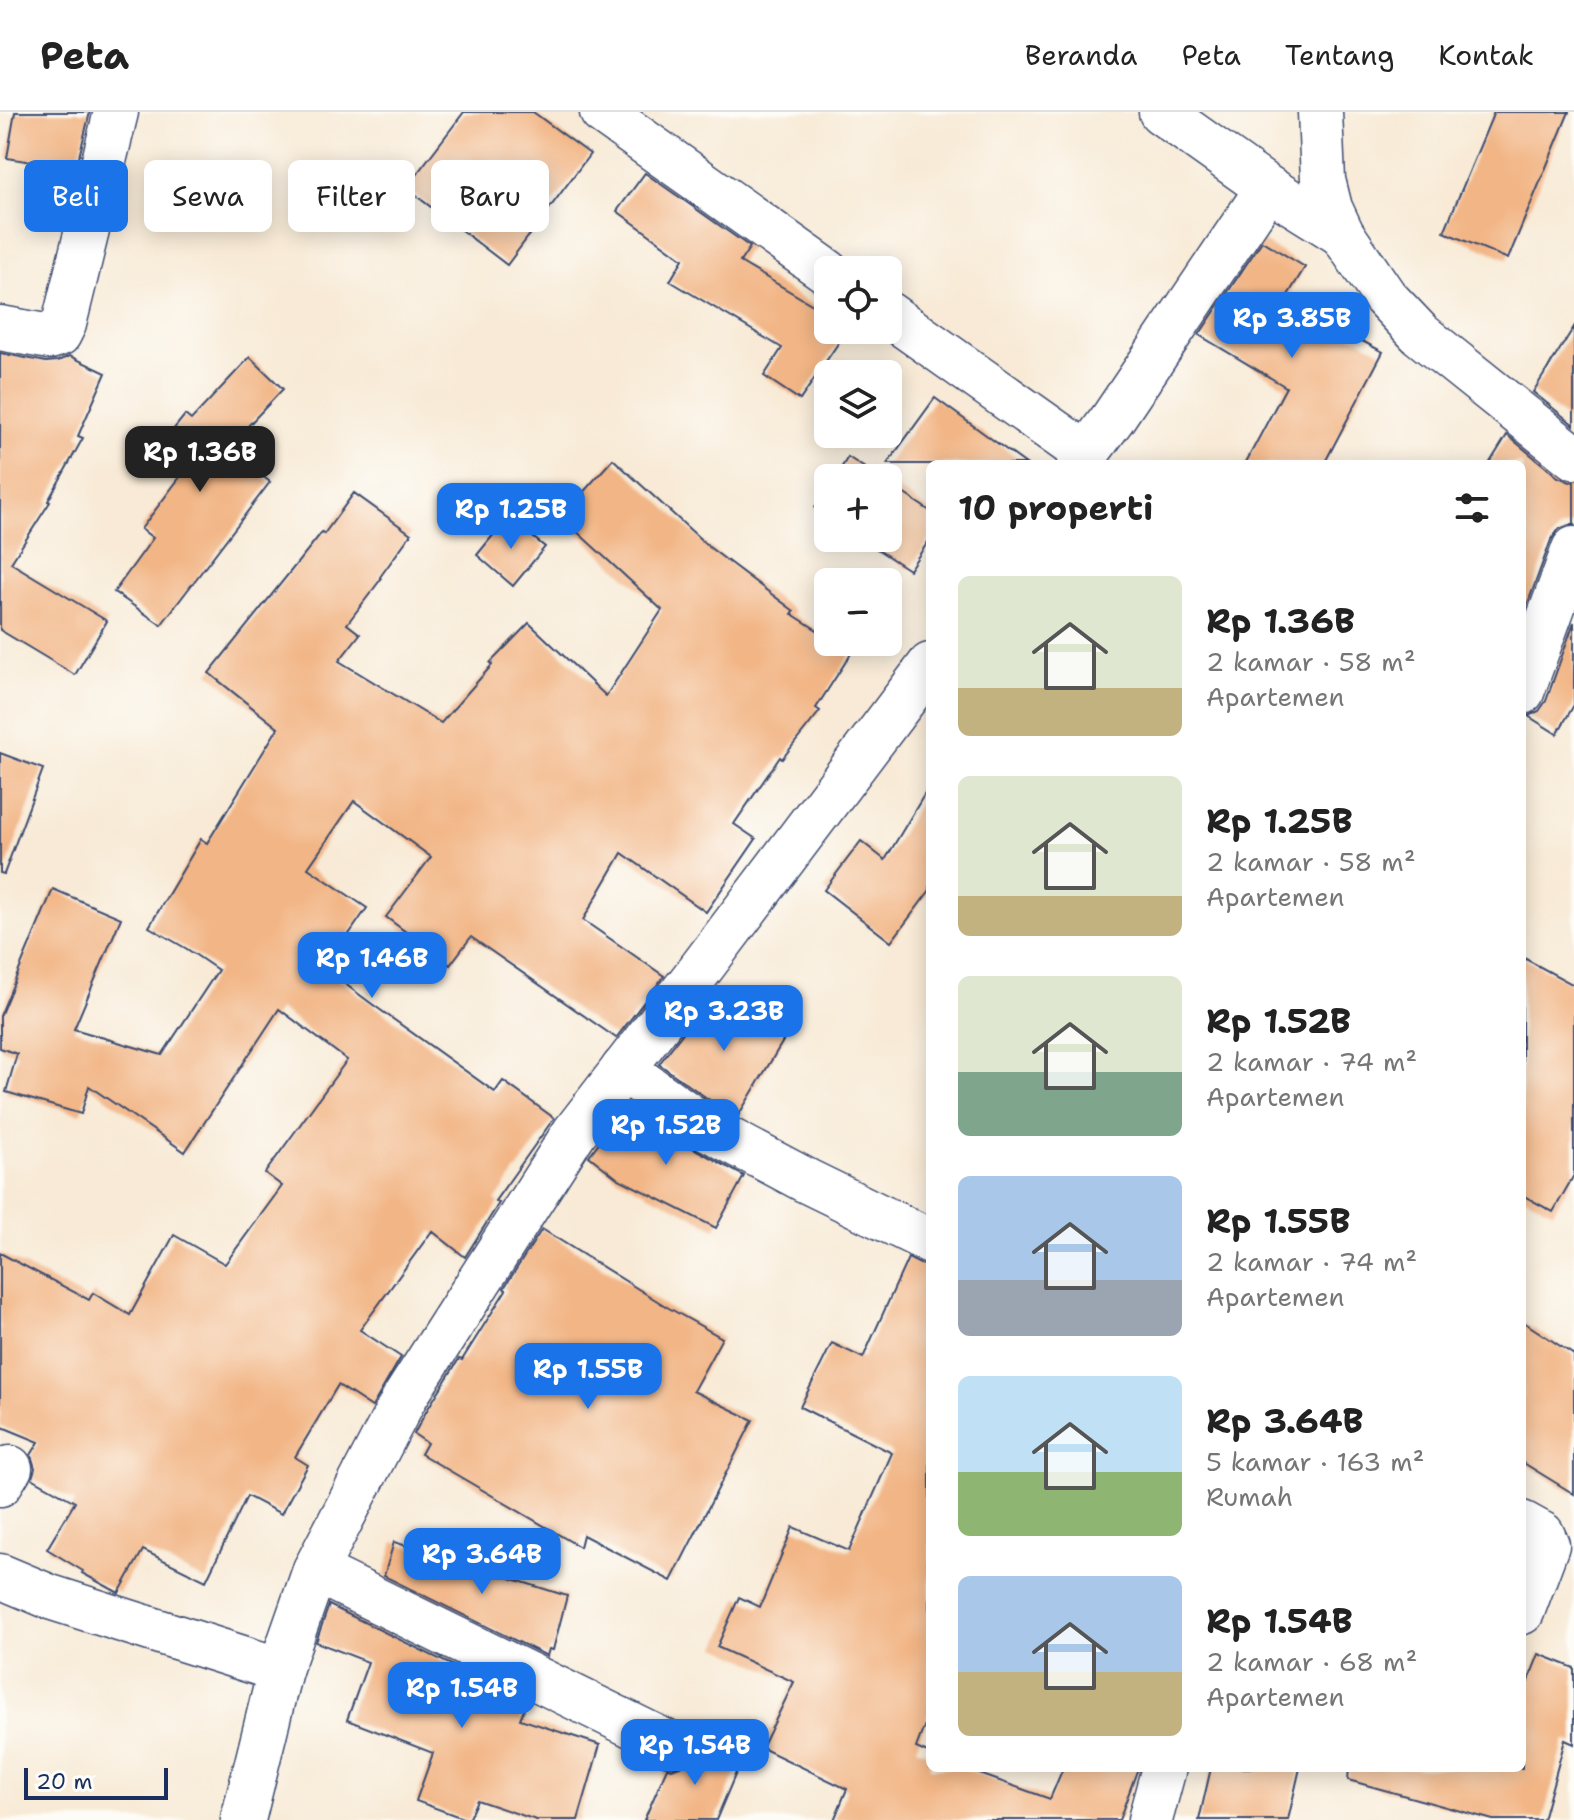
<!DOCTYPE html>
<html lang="id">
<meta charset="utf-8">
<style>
body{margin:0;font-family:"Shantell Sans",sans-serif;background:#f2f2f2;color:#222;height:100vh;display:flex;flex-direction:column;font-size:30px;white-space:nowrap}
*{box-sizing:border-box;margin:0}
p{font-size:26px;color:#767676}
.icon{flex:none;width:44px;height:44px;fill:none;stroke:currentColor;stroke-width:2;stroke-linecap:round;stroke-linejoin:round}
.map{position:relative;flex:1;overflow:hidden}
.side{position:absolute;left:926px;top:348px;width:600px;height:1312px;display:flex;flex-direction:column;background:#fff;border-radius:12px;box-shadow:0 4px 20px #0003}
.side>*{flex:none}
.banner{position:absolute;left:24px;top:48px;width:760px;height:72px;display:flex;gap:16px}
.controls{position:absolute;left:814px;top:144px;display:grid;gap:16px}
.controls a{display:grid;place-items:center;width:88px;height:88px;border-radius:12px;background:#fff;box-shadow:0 4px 20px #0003;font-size:40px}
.scale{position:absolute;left:24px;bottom:20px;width:144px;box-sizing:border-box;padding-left:8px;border:4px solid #1b2f5e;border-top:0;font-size:22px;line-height:28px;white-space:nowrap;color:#1b2f5e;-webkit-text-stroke:6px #fdfcf7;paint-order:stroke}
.price{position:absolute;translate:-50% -68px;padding:0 18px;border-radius:16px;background:#1a73e8;color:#fff;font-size:26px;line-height:52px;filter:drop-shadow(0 2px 4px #0008)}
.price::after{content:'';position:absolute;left:50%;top:48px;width:24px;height:18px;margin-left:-12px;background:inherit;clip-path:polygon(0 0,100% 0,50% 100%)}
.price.active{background:#222;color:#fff}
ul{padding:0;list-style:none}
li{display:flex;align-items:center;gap:24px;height:200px;padding:0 32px}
li span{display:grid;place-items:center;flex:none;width:224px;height:160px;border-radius:12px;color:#555}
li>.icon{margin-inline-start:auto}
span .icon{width:96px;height:96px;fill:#fffc;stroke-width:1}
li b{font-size:34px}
h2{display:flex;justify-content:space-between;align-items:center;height:96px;padding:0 32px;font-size:34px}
.chip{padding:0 28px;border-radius:12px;background:#fff;box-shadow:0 4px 20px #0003;font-size:28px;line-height:72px}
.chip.active{background:#1a73e8;color:#fff}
header{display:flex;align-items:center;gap:48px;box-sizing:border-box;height:112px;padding:0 40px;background:#fff;border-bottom:2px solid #e0e0e0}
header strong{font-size:38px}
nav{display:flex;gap:44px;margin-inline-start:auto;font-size:28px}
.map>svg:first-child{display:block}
</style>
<header>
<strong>Peta</strong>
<nav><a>Beranda</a><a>Peta</a><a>Tentang</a><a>Kontak</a></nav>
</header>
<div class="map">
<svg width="1574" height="1708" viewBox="0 0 1574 1708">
<rect width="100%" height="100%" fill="#fdfcf7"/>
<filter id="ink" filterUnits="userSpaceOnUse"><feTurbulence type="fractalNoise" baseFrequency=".0125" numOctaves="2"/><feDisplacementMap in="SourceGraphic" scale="16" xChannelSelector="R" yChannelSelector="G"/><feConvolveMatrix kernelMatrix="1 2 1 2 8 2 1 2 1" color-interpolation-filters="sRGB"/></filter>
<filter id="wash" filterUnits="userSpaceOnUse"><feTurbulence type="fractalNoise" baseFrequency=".006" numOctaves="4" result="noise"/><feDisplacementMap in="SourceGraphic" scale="32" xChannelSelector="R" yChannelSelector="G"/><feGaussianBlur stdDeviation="1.8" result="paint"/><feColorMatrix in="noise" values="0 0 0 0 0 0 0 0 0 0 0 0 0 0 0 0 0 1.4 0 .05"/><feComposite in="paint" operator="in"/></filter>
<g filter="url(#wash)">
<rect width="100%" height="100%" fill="#f8ead6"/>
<g id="blocks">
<g fill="#f2b585">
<polygon points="15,0 90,0 76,57 7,46"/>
<polygon points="464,0 533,0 590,42 507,153 406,76"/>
<polygon points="1494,0 1569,0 1508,147 1444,120"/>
<polygon points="645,61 750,135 740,150 828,202 828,218 847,218 800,288 764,264 782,236 670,169 683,147 617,99"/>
<polygon points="1262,129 1305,155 1285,188 1383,240 1324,352 1245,352 1286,275 1199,223"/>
<polygon points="1574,215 1574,313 1533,280"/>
<polygon points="0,241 46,250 58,249 70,244 106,261 78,324 83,326 48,389 50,390 11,451 107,509 75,563 0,518"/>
<polygon points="250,245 283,277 227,336 270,370 161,513 114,480 153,426 141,417 183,361 156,339 185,303 191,308"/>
<polygon points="935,286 1026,352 887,352"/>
<polygon points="1507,323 1558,365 1570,370 1574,369 1574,413 1569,413 1559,417 1551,428 1522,507 1522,352 1489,352"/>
<polygon points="848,345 880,366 835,366"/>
<polygon points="613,347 709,435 794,499 792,502 828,525 828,530 836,530 852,540 816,596 820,599 782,647 780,645 734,712 756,727 706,800 622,741 583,808 664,864 616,926 471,825 450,853 386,805 431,745 354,689 308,756 367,796 325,857 372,892 495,980 503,969 554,1006 495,1089 499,1091 465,1145 432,1119 360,1218 401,1245 372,1295 338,1273 295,1345 308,1353 281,1402 247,1384 206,1469 143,1438 119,1481 117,1480 82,1461 83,1459 47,1437 75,1390 32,1366 35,1356 31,1343 39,1330 0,1314 0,1141 89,1188 93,1181 130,1203 174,1123 225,1152 282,1074 265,1061 347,948 279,897 185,1040 89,974 81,1002 6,980 17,942 0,936 0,904 53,777 121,806 74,917 162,943 218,858 187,837 149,815 201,727 207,731 278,616 209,561 322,420 324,422 354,381 411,422 380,465 381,467 347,512 360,522 339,549 441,611 492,553 490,551 529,511 606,584 662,498 561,405"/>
<polygon points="888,371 930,399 930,427 909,458 860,426 888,426"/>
<polygon points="828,377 828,405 815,396"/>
<polygon points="508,405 545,435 513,474 477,443"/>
<polygon points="1574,510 1574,593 1557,622 1528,604 1539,599 1546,589"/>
<polygon points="0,641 43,657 4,762 0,761"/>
<polygon points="930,673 930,778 891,830 824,778 861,729 885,748"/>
<polygon points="1522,845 1574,873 1574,1063 1553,1100 1522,1083"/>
<polygon points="715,879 786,924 738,1004 718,994 659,952"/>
<polygon points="628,991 691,1035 744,1064 716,1116 617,1066 589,1044"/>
<polygon points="542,1117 667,1195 722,1226 693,1279 753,1308 671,1469 583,1423 580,1435 421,1342 427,1331 414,1322 427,1298 459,1247 462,1248 506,1178 504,1176"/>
<polygon points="908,1146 920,1152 930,1154 930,1599 916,1636 930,1642 930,1656 963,1656 1050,1687 1063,1656 1138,1656 1119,1708 834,1708 847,1677 762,1636 794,1570 717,1535 739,1485 760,1495 793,1415 849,1439 892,1341 800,1295 832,1231 863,1246"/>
<polygon points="1522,1209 1574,1243 1574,1382 1522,1350"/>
<polygon points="394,1430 567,1484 553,1538 549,1537 547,1544 384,1464"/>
<polygon points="329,1493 527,1590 520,1607 600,1633 578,1708 536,1708 477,1688 468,1708 416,1689 433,1641 347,1608 368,1550 316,1530"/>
<polygon points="1539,1542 1574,1556 1574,1632 1565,1628 1543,1708 1493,1708 1348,1668 1349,1656 1522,1656 1522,1585"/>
<polygon points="694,1628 741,1649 716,1708 644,1708 667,1656 672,1657 685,1652 693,1642"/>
<polygon points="1211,1656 1300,1656 1288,1708 1199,1708"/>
</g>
</g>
</g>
<g filter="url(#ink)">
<use href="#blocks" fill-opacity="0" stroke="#3c4b70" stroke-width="2"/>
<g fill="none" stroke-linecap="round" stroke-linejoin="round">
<g stroke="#3c4b70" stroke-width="47">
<g id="street">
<polyline points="602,0 828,160"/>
<polyline points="1161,0 1268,76 1342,122"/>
<polyline points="888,202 1086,342"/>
<polyline points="0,216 50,225 59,222 64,212 116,0"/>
<polyline points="1079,352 1113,306 1268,76"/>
<polyline points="1522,580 1574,437"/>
<polyline points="623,957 705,1015 807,1069 930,1129"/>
<polyline points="0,1372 10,1356"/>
<polyline points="1522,1411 1542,1422 1547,1433 1522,1500"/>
<polyline points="315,1458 670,1632"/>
<polyline points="0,1464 50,1485 280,1558"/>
<polyline points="243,1708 280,1558 315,1458 405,1285 574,1021 699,859 930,553"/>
<polyline points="1150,1708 1164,1656"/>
</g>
</g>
<g stroke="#3c4b70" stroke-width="47">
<polyline id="secondary" points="1320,0 1323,68 1330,96 1342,122 1385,185 1420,222 1574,345"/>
</g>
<use href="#street" stroke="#fff" stroke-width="44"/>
<use href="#secondary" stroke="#fff" stroke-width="44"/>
</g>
</g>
</svg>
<div class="controls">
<a><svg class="icon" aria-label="locate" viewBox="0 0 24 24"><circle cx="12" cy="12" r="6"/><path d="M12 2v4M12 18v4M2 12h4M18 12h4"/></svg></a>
<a><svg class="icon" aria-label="layers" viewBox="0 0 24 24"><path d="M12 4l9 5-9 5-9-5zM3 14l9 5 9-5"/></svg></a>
<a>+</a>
<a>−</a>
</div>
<div class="scale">20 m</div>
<b class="price" style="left:1292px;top:248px">Rp 3.85B</b>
<b class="price active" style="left:200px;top:382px">Rp 1.36B</b>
<b class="price" style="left:511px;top:439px">Rp 1.25B</b>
<b class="price" style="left:372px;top:888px">Rp 1.46B</b>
<b class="price" style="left:724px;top:941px">Rp 3.23B</b>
<b class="price" style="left:666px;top:1055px">Rp 1.52B</b>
<b class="price" style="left:588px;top:1299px">Rp 1.55B</b>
<b class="price" style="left:482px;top:1484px">Rp 3.64B</b>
<b class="price" style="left:462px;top:1618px">Rp 1.54B</b>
<b class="price" style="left:695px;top:1675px">Rp 1.54B</b>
<div class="banner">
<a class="chip active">Beli</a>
<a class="chip">Sewa</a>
<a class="chip">Filter</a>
<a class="chip">Baru</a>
</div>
<section class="side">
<h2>10 properti<svg class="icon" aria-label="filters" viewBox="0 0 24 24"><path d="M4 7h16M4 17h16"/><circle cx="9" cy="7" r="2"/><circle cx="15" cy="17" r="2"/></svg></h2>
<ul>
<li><span style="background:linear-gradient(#dfe7d0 70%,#c2b280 0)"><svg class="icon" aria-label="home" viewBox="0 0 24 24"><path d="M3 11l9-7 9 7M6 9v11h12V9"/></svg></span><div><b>Rp 1.36B</b><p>2 kamar · 58 m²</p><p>Apartemen</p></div></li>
<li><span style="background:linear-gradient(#dfe7d0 75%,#c2b280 0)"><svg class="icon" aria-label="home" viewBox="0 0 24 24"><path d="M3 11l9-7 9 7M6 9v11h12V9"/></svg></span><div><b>Rp 1.25B</b><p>2 kamar · 58 m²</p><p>Apartemen</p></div></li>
<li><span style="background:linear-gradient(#dfe7d0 60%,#7fa58c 0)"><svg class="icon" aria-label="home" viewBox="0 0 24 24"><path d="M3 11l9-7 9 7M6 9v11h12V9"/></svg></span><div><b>Rp 1.52B</b><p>2 kamar · 74 m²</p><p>Apartemen</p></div></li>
<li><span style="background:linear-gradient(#a9c7e8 65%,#9aa5b1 0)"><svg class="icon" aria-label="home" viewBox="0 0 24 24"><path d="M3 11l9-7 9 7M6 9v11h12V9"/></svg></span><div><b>Rp 1.55B</b><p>2 kamar · 74 m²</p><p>Apartemen</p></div></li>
<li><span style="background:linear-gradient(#bfe0f5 60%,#8fb573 0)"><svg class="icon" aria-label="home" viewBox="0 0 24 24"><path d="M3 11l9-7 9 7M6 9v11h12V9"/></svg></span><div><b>Rp 3.64B</b><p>5 kamar · 163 m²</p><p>Rumah</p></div></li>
<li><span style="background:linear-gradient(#a9c7e8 60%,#c2b280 0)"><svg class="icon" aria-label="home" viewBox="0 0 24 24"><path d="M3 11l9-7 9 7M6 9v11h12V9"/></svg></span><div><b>Rp 1.54B</b><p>2 kamar · 68 m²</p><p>Apartemen</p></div></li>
</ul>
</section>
</div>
